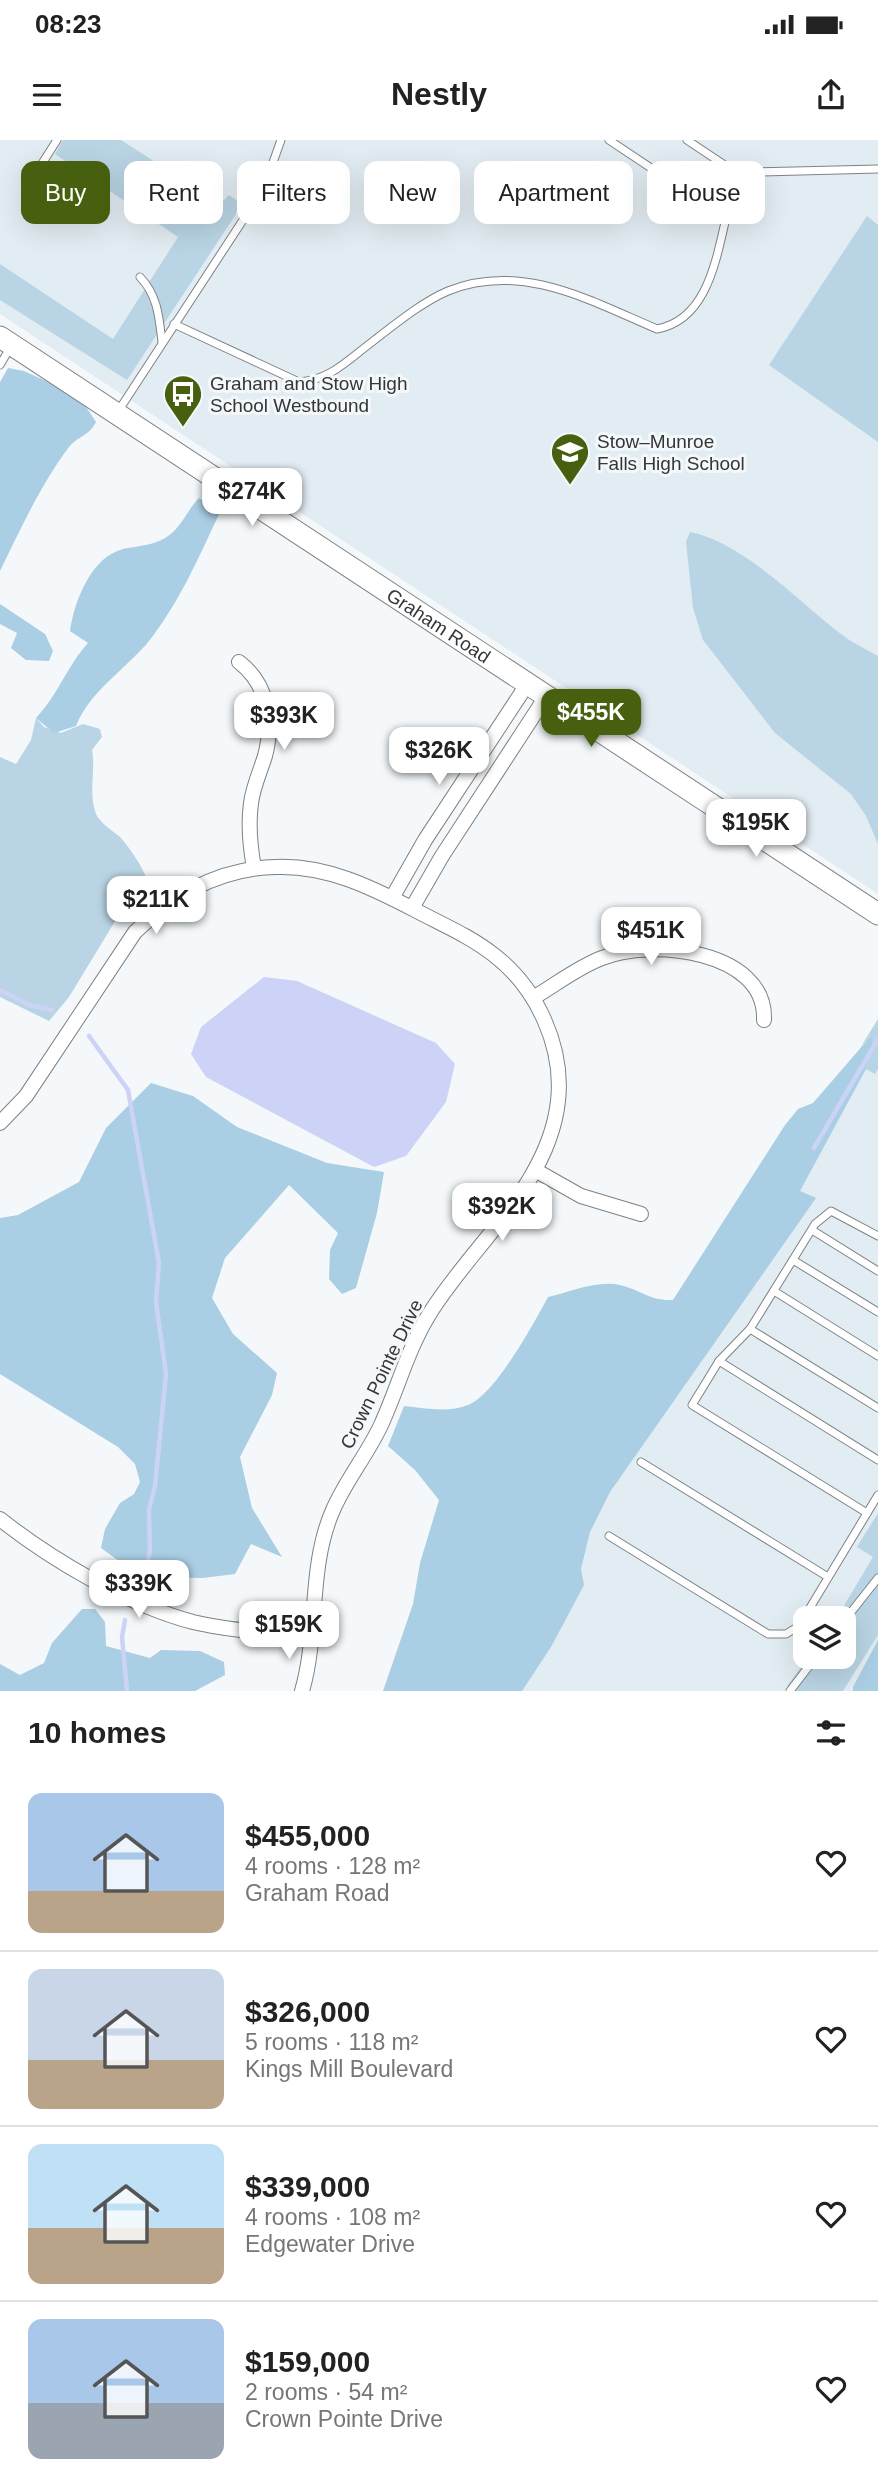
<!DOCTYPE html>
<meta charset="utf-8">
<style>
body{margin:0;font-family:Helvetica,sans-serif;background:#f6f6f6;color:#222;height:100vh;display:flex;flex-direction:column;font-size:26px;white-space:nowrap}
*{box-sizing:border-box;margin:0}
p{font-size:23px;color:#767676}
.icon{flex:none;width:38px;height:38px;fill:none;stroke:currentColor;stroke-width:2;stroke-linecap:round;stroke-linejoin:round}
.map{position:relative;height:1551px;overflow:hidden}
.panel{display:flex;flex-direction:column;background:#fff;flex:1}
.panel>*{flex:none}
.hud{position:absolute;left:21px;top:21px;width:836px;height:63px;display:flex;gap:14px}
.tools{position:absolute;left:793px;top:1466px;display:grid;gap:14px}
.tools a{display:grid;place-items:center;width:63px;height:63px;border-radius:14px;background:#fff;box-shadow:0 7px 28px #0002;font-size:35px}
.price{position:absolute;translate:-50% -60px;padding:0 16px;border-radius:14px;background:#fff;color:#222;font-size:23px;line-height:46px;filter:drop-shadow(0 2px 4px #0008)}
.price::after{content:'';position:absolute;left:50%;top:42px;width:21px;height:16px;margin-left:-10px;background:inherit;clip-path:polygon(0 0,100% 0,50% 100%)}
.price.active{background:#47600f;color:#fff}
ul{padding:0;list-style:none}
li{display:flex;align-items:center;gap:21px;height:175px;padding:0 28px}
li+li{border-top:2px solid #e0e0e0}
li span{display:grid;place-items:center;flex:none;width:196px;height:140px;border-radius:14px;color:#555}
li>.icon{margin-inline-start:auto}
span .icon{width:84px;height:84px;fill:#fffc;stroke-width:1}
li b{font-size:30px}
h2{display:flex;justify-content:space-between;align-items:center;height:84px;padding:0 28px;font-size:30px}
.pill{padding:0 24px;border-radius:14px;background:#fff;box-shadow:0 7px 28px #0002;font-size:24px;line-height:63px}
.pill.active{background:#47600f;color:#fff}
.status{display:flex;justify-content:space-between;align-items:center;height:49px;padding:0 35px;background:#fff;direction:ltr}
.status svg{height:19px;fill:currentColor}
header{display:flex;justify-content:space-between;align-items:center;height:91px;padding:0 28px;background:#fff;font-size:32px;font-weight:800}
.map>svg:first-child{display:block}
</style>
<div class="status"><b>08:23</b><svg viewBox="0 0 49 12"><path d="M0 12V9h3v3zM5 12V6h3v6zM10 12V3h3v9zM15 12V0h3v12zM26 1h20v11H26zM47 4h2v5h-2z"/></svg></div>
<header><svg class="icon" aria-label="menu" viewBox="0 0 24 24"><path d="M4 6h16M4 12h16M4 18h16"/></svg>Nestly<svg class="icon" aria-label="share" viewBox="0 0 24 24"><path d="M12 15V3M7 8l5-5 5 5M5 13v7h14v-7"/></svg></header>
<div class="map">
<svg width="878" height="1551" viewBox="0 0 878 1551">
<rect width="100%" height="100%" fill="#f4f8fa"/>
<g fill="#e2edf3" fill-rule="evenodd">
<polygon points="0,0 878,0 878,754 0,174"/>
<path d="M878 879V1551H455L862 905ZM805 1479H844V1517H805Z"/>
</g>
<g fill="#b9d4e4">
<polygon points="63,0 121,0 220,64 229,55 239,62 236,74 127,240 0,160 0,124 113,199 178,97 55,14"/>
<polygon points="867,76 878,85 878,302 769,225"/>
<path d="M690 392C744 403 798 461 841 494 852 503 866 509 878 516V704L866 676 851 654 775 593 703 500 693 468 686 402Z"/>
<path d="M36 578 44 587 61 593 83 584 100 589 102 597 92 610C96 631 88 652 96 674 100 683 113 691 120 697 131 709 147 733 150 749L117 778 69 857 49 881 0 857V617L16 624 31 600Z"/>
<polygon points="878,879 878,929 875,934 866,929 873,901 871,896 862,905"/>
<polygon points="878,1373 878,1495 843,1551 794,1551 787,1546 808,1517 844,1517 844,1479 836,1479 873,1417 857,1407"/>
</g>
<g fill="#aacee3">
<path d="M8 228 24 231 79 256 96 282C88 297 78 296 69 307 41 344 20 390 0 431V242Z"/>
<path d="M199 358 220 372C200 415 179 463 149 501 126 529 89 552 76 586L54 593 36 578C58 555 67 526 88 503L70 491C74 462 91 417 123 409 141 405 158 406 173 392 183 383 189 368 199 358Z"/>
<polygon points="0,464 45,494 53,511 49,521 26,520 11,508 17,493 0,484"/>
<path d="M871 896 873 901 866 929 800 1051 816 1058 610 1352 590 1392 581 1429 584 1445 551 1507 522 1551H383L413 1464 420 1423 439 1360 415 1330 388 1306 404 1266C425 1268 448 1273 468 1265 495 1255 534 1183 548 1157 570 1152 597 1140 620 1145 641 1150 649 1161 673 1160L785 985 798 969 813 963Z"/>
<polygon points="151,943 193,956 237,987 327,1023 384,1032 377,1073 356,1148 342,1154 329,1139 330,1110 338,1093 289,1045 225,1118 212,1158 233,1194 277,1233 272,1255 240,1317 252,1368 282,1417 251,1404 235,1434 203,1438 141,1437 101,1408 105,1389 120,1363 134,1354 140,1342 135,1324 118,1307 0,1234 0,1078 18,1075 79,1042 106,988"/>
<polygon points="82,1469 95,1469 105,1482 106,1506 150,1518 161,1510 200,1511 224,1522 225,1535 195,1551 0,1551 0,1524 20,1535 44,1523 52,1503"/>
<polygon points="878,1500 878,1551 853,1551 853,1547"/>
</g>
<polygon fill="#cdd3f6" points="264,837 297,841 436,903 455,924 446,962 406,1016 374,1027 206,937 191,914 201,887"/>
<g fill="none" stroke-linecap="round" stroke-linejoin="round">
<g stroke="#cdd3f6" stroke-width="4.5">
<polyline points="0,850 29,865 52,870"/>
<polyline points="89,896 128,950 159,1123 156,1162 166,1234 155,1346 149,1370 150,1410 146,1433"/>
<polyline points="814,1008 878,899"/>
<polyline points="125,1480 122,1497 127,1551"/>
</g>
<g stroke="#7f8284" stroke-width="9">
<g id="service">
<polyline points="609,0 726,78 757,32"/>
<polyline points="687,0 726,26 757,32 878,29"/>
<polyline points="36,33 57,0"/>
<path d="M140 137C158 156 159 177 162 202"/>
<path d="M174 184 299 242C330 240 348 220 372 202 394 185 422 162 448 151 521 121 591 161 657 189 707 180 716 120 726 78"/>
<polyline points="0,225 10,208"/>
<polyline points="117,273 243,80 271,28 281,0"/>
<polyline points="812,1090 878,1131"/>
<polyline points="878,1096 831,1071 815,1084 750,1189 878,1268"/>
<polyline points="793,1120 878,1172"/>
<polyline points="774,1151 878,1216"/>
<polyline points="750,1189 719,1221 692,1265 867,1373"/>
<polyline points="719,1221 878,1320"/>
<polyline points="641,1322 828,1437"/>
<polyline points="609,1396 768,1494 786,1494 799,1486 878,1355"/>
<polyline points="844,1481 878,1438"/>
<polyline points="790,1551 816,1517"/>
</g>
</g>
<g stroke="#7f8284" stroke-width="16">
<g id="minor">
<path d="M239 522C268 544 274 582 265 616 260 632 253 647 251 663 248 685 250 706 254 728"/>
<polyline points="392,758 425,700 528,543"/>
<polyline points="412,768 442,716 547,555"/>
<path d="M533 858C555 845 578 827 602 818 650 798 767 810 764 880"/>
<path d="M0 983 26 956 135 792C174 754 221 728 276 727 326 725 371 747 415 770 441 784 470 796 494 815 537 848 564 907 558 961 549 1045 472 1105 430 1173 408 1208 398 1248 381 1285 367 1315 346 1340 333 1370 308 1426 319 1493 302 1551"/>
<polyline points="535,1030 581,1056 641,1074"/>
<path d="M0 1379C52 1420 128 1465 193 1482 231 1491 272 1493 310 1499"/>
</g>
</g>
<g stroke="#7f8284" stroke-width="23">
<g id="secondary">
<path id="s1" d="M0 197 878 774"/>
</g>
</g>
<use href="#service" stroke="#fff" stroke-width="7"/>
<use href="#minor" stroke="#fff" stroke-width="14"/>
<use href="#secondary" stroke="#fff" stroke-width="21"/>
</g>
<defs>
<g id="bus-pin" transform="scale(2.0125)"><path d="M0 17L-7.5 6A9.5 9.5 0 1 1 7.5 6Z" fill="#47600f" stroke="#f4f8fa"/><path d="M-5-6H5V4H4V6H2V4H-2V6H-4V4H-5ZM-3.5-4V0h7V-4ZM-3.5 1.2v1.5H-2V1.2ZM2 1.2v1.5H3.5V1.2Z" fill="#fff"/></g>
<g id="school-pin" transform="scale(2.0125)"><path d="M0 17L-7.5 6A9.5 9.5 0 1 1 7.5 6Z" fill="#47600f" stroke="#f4f8fa"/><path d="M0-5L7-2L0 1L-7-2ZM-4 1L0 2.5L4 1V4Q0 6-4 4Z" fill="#fff"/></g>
</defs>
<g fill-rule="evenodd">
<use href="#bus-pin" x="183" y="254"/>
<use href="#school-pin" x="570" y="312"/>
</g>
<g text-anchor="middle" stroke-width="6" stroke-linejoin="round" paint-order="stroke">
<g font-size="19" fill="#353637" stroke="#f4f8fa" text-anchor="start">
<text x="210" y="250">Graham and Stow High<tspan x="210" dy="22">School Westbound</tspan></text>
<text x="597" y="308">Stow–Munroe<tspan x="597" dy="22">Falls High School</tspan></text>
</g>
<g font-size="19" fill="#353637" stroke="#f4f8fa">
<text dy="7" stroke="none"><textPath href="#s1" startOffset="525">Graham Road</textPath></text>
<text transform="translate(381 1234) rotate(-64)" y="7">Crown Pointe Drive</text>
</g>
</g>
</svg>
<div class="tools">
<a><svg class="icon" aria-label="layers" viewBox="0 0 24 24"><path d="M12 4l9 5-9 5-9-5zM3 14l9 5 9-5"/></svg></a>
</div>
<b class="price" style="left:252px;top:388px">$274K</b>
<b class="price active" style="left:591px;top:609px">$455K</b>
<b class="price" style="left:284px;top:612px">$393K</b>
<b class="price" style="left:439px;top:647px">$326K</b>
<b class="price" style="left:756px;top:719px">$195K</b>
<b class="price" style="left:156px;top:796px">$211K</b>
<b class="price" style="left:651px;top:827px">$451K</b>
<b class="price" style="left:502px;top:1103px">$392K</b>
<b class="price" style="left:139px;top:1480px">$339K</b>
<b class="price" style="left:289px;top:1521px">$159K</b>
<div class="hud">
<a class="pill active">Buy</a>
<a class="pill">Rent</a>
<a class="pill">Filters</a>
<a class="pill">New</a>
<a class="pill">Apartment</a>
<a class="pill">House</a>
</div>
</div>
<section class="panel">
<h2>10 homes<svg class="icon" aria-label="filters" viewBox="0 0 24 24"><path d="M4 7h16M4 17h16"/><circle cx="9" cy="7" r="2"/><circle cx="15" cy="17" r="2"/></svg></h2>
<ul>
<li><span style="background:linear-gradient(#a9c7e8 70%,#b9a48a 0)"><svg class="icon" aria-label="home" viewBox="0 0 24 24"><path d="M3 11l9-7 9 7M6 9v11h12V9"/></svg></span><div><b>$455,000</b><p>4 rooms · 128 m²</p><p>Graham Road</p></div><svg class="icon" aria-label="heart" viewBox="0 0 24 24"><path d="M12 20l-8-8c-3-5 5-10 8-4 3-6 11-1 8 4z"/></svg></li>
<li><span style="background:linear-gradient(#c9d6e8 65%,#b9a48a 0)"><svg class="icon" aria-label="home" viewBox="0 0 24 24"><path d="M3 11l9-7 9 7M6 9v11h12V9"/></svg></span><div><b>$326,000</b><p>5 rooms · 118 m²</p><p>Kings Mill Boulevard</p></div><svg class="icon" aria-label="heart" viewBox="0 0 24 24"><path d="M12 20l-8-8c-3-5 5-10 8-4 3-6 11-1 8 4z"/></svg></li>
<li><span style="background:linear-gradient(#bfe0f5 60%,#b9a48a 0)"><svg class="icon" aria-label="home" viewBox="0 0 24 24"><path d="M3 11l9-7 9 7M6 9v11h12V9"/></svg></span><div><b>$339,000</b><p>4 rooms · 108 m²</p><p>Edgewater Drive</p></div><svg class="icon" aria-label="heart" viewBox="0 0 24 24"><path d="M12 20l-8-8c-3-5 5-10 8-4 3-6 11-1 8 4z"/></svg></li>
<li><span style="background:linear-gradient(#a9c7e8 60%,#9aa5b1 0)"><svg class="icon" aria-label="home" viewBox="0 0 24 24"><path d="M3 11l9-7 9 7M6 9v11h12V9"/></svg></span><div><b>$159,000</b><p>2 rooms · 54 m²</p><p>Crown Pointe Drive</p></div><svg class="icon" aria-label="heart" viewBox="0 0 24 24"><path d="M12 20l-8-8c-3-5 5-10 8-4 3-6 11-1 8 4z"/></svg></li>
</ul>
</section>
